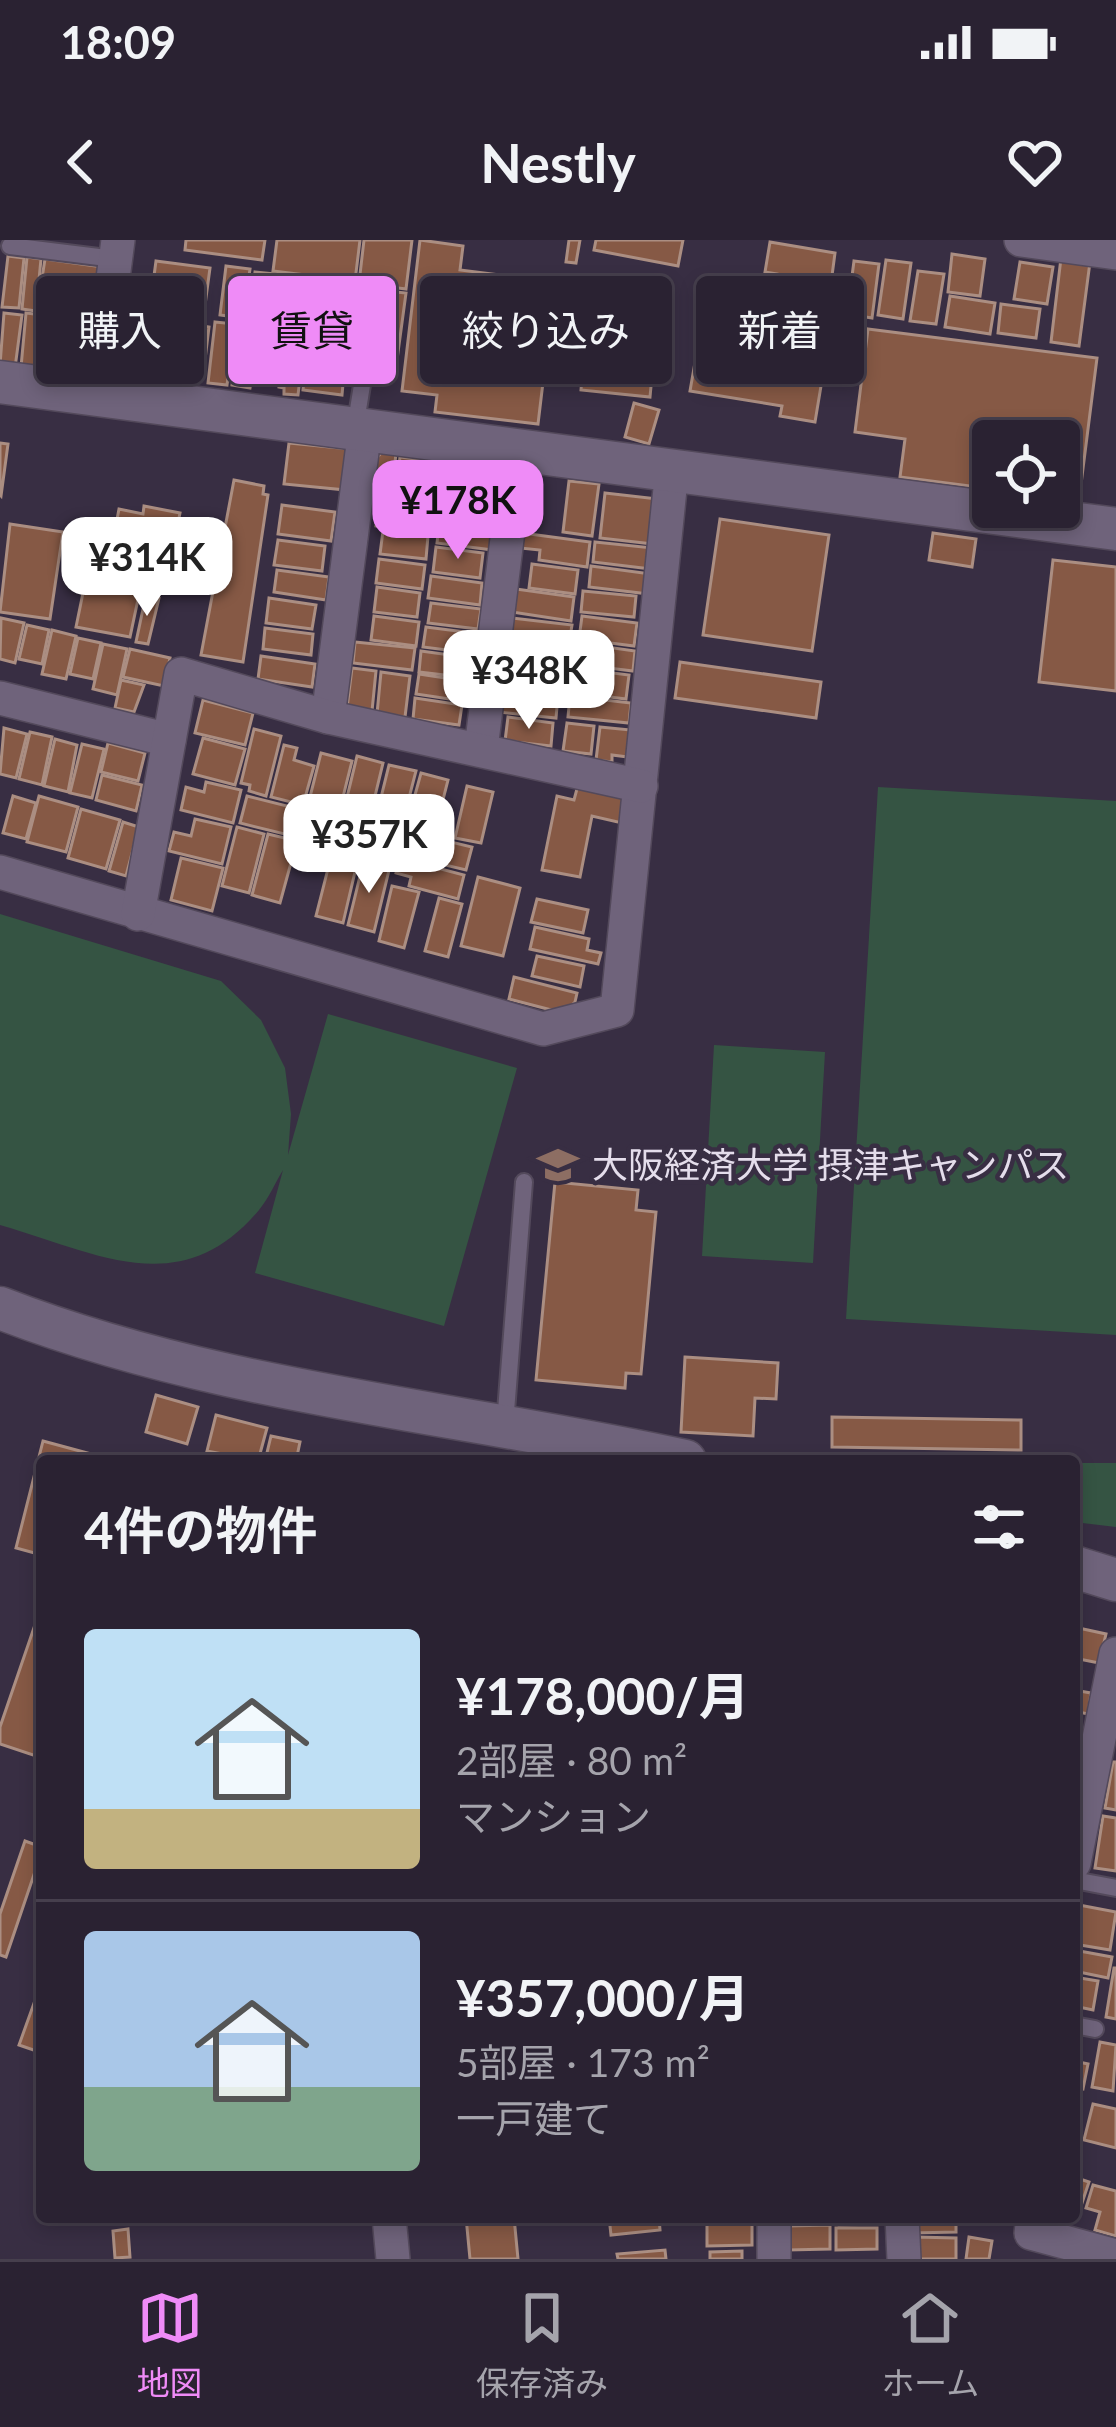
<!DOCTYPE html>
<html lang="ja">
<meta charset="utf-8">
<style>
body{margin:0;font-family:Lato,"Noto Sans JP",sans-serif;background:#362f3e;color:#f1f3f6;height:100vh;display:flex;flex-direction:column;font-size:45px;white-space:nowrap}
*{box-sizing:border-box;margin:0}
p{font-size:39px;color:#a5a4ac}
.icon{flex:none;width:66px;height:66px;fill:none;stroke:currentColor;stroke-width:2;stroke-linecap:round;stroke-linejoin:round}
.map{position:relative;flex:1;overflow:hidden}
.side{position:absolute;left:36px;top:1215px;width:1044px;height:768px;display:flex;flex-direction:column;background:#2a2232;border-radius:12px;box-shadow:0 6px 18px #0003,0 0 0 3px #463f4d}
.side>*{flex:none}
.hud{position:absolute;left:36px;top:36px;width:1044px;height:108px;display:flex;gap:24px}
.buttons{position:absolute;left:972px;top:180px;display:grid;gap:24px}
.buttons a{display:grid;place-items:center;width:108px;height:108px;border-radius:12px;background:#2a2232;box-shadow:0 6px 18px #0003,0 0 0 3px #463f4d;font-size:60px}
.price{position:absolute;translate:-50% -102px;padding:0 27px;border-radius:24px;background:#fff;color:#222;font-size:39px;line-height:78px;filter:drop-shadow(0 3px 6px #0008)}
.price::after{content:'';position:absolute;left:50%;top:72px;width:36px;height:27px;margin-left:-18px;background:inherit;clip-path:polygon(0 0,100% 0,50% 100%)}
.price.selected{background:#ef8bf7;color:#111}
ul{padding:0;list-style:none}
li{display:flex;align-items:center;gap:36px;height:300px;padding:0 48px}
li+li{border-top:3px solid #463f4d}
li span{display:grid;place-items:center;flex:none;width:336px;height:240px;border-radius:12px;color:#555}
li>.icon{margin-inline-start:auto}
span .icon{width:144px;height:144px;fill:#fffc;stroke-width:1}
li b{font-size:51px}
h2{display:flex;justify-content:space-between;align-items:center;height:144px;padding:0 48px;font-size:51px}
.chip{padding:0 42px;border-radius:12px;background:#2a2232;box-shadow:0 6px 18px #0003,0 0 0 3px #463f4d;font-size:42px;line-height:108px}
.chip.selected{background:#ef8bf7;color:#111}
.status{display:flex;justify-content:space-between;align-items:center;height:84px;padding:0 60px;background:#2a2232;direction:ltr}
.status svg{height:33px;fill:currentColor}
header{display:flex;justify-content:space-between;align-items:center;height:156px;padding:0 48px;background:#2a2232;font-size:54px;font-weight:700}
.tabs{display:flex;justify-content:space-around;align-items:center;height:168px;border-top:3px solid #463f4d;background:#2a2232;font-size:33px;color:#a5a4ac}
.tabs a{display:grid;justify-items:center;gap:6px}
.tabs .selected{color:#ef8bf7}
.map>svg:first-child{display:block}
</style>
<div class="status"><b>18:09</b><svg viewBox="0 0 49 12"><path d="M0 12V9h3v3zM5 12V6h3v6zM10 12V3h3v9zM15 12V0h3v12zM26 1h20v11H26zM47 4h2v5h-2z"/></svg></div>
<header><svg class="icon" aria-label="back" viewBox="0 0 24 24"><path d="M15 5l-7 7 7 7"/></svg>Nestly<svg class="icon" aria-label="heart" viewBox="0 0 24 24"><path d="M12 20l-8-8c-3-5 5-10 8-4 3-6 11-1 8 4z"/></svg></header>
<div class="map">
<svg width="1116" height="2019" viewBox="0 0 1116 2019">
<rect width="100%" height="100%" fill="#382e43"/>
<g fill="#355443">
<polygon points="878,547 1116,561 1116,1095 846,1079"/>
<path d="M0 674 221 741 261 780 285 828 291 874 288 915 328 774 517 828 444 1086 255 1033 283 930C275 943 269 958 259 970 181 1063 97 1013 0 985Z"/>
<polygon points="714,805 825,812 813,1023 702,1016"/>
<polygon points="1074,1223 1116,1223 1116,1287 1074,1282"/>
</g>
<g fill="#865945" stroke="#ab8e82" stroke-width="3">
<polygon points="186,0 265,0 262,20 185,10"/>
<polygon points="277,0 360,0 355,41 273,31"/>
<polygon points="364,0 412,0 406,49 359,43"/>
<polygon points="420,0 463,6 460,30 555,42 538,184 435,172 437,155 402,151"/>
<polygon points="569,0 580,0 576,23 566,22"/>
<polygon points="596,0 683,0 678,26 594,10"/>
<polygon points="770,2 835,13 828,66 774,55 777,34 765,32"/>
<polygon points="952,14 985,19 980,56 948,52"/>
<polygon points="8,16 24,18 19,68 2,67"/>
<polygon points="27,17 41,19 36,71 22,69"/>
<polygon points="1061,18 1090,22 1079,106 1051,102"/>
<polygon points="45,19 103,27 96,78 37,70"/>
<polygon points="886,20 911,23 903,79 878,75"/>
<polygon points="156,21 210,28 203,80 149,73"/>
<polygon points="854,21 879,24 872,78 847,74"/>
<polygon points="1020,22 1053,27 1047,64 1014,59"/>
<polygon points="226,26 250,29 243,78 220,75"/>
<polygon points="918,31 944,34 936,84 910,81"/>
<polygon points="255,32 276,34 271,67 251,64"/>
<polygon points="282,36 312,41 306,91 275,87"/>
<polygon points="627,39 670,45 662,96 639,92 639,86 620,83"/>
<polygon points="317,40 367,48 363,76 313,69"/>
<polygon points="377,50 406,53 397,120 382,119 384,106 378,106 381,82 375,81 374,69"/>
<polygon points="950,56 995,63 990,94 945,87"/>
<polygon points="1001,64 1040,69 1036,98 998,93"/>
<polygon points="704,71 830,92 815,182 780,176 782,166 690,151"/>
<polygon points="4,73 22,75 15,128 0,125"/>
<polygon points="26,73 43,75 37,128 21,127"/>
<polygon points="313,74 357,80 354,108 332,104 330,114 308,111"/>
<polygon points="47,77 63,79 57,130 41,128"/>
<polygon points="121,77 148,81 142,124 115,121"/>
<polygon points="153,81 178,85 172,132 147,128"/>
<polygon points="68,82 92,84 88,124 65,122"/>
<polygon points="215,82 235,84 227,145 208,143"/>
<polygon points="183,83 209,87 203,136 177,133"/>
<polygon points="241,84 260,88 250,148 232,145"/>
<polygon points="868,89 1097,118 1079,260 1059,258 1059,201 993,201 993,249 900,237 905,199 855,192"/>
<polygon points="286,95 305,98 298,155 284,154 284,148 279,147"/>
<polygon points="585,97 655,104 650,157 581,150"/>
<polygon points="306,117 345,122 342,155 303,150"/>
<polygon points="634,163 659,170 649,204 625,197"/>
<polygon points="0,203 8,204 1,256 0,255"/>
<polygon points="289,203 350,209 346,250 284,244"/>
<polygon points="381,213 396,214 390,263 370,261 374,221"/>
<polygon points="400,217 438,222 432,268 394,263"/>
<polygon points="453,223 480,227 473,279 440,275 442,257 448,258"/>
<polygon points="484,227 498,230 506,243 500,281 477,278"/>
<polygon points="234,240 264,246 263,254 268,255 243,422 201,415"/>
<polygon points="569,241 599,244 592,296 563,292"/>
<polygon points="605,253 658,259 653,304 600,298"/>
<polygon points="282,265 335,272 331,301 278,294"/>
<polygon points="379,265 433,272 430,293 376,286"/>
<polygon points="144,266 180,273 178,283 210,289 201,336 187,333 188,325 171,322 168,341 143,336 130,397 76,387 84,348 103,352 119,269 143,274"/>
<polygon points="440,278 496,285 493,310 437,303"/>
<polygon points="720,279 829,295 812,411 703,395"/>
<polygon points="10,284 63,292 50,379 0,372"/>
<polygon points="383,291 428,296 426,319 380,314"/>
<polygon points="522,293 590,302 587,327 539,320 540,310 520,308"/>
<polygon points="933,293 976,299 972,327 929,320"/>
<polygon points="87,297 108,301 102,330 82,326"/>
<polygon points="278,300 325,306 322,331 274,325"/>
<polygon points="595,302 653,308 651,329 593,322"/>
<polygon points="436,307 483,313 480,338 433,332"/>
<polygon points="379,319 425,325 422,349 376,343"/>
<polygon points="1053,320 1116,327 1116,451 1039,442"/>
<polygon points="532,324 578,330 575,354 529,348"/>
<polygon points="591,326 651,334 649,354 589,347"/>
<polygon points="277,330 329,337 326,360 274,352"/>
<polygon points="431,336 482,343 480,365 428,358"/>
<polygon points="377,347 420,353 417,377 374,372"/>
<polygon points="516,349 574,357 571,381 512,372"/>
<polygon points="583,351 636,356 634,377 581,372"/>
<polygon points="146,355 159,358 148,404 136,402"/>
<polygon points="269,358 316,365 312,389 266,383"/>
<polygon points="431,363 481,369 478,389 428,383"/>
<polygon points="374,376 419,382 416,406 371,400"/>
<polygon points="582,376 637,383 634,406 579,399"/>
<polygon points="1,378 24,383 15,423 0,419"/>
<polygon points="512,378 572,385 569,403 510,396"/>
<polygon points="27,385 49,390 42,424 19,419"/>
<polygon points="426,387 481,394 479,414 423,407"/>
<polygon points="265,388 313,394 311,415 263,409"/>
<polygon points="52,390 76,396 66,439 42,434"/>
<polygon points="78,398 101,403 93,439 70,434"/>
<polygon points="509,400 569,408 567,428 507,420"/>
<polygon points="355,402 415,408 412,430 353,423"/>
<polygon points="578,403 635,411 633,431 576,424"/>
<polygon points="103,404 127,409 117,455 93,449"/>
<polygon points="130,409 170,418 164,446 123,437"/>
<polygon points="421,411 472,418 470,438 419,432"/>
<polygon points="261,416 315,424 312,447 258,439"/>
<polygon points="680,422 821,442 816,478 675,458"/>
<polygon points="504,424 564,431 562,451 502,445"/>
<polygon points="352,428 376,431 372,471 347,468"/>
<polygon points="573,428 629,435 626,459 570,452"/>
<polygon points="381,432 410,436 405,477 377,474"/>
<polygon points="419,434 465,441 463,461 416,454"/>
<polygon points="121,440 144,445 134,472 115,468"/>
<polygon points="501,449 558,456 556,478 499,472"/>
<polygon points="570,456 631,463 629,483 568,477"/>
<polygon points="415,458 462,465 459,485 413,479"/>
<polygon points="203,460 253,473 245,505 195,493"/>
<polygon points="508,477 553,483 551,506 505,501"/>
<polygon points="567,483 594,486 591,514 563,511"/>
<polygon points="600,487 631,490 628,517 612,515 612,522 596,520"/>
<polygon points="4,488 27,494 16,538 0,534"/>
<polygon points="254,489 281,496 266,556 249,551 250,545 241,543"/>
<polygon points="30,492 52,497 42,545 19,539"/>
<polygon points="203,498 245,509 235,545 193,534"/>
<polygon points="55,499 77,505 68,552 44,546"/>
<polygon points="108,503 145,513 138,541 101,532"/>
<polygon points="82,504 104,509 92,558 70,553"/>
<polygon points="284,505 297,508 294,520 314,526 303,565 271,557"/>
<polygon points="321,513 352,521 339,573 308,565"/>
<polygon points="357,516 383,523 369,581 343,574"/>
<polygon points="389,525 416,531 401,589 375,582"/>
<polygon points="421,533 448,540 435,591 407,584"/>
<polygon points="102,535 142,545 136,571 96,560"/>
<polygon points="206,542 241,550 233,583 181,570 186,547 204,552"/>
<polygon points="578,545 627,555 622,583 592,576 580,637 542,630 557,556 574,560"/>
<polygon points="467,546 493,552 481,603 455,598"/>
<polygon points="13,556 36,563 26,599 3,593"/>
<polygon points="39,556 78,567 66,612 27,602"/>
<polygon points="247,556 311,572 305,599 240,583"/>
<polygon points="81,569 120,580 106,629 68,618"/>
<polygon points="326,575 395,591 388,620 320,604"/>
<polygon points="195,579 231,587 222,624 169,611 174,592 191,596"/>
<polygon points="123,582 139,587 126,636 109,631"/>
<polygon points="237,587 264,594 249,653 222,646"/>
<polygon points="405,591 472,607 466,630 399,614"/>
<polygon points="268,594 297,601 280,663 252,655"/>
<polygon points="332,613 358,619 343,683 316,676"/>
<polygon points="181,618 223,628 212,671 171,660"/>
<polygon points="399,618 464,635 458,659 409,646 411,637 396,633"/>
<polygon points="364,620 390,626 374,692 348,685"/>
<polygon points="478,637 520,648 503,716 461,706"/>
<polygon points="392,646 419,652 404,708 379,701"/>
<polygon points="439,658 462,664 448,717 425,711"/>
<polygon points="537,659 588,670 583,693 531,682"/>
<polygon points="535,687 589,699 587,710 601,713 598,724 530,709"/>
<polygon points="537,716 584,726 580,747 532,736"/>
<polygon points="514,737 577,753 575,762 563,773 509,759"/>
<polygon points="555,942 638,950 636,970 656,972 641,1134 626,1133 625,1148 536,1140"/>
<polygon points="685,1117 778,1123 776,1159 755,1158 753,1196 681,1192"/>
<polygon points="156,1155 198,1167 187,1204 146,1192"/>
<polygon points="216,1175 267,1188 258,1221 207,1211"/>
<polygon points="832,1177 1021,1180 1021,1210 832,1207"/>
<polygon points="271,1196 300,1202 296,1221 265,1221"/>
<polygon points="43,1201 117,1221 42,1221 42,1315 16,1308"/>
<polygon points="38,1376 42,1377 39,1517 0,1504 0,1487"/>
<polygon points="1074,1387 1106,1394 1099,1423 1074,1418"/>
<polygon points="1074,1450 1091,1453 1088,1474 1074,1471"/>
<polygon points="1113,1522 1116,1522 1116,1570 1105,1568"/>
<polygon points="1103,1576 1116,1578 1116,1631 1095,1628"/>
<polygon points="25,1601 42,1607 42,1611 6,1717 0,1715 0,1674"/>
<polygon points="1079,1665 1116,1672 1110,1710 1074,1704"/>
<polygon points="1074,1710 1112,1717 1108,1738 1074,1731"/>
<polygon points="1114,1728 1116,1728 1116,1779 1106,1777"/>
<polygon points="1074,1737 1098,1741 1093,1770 1074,1766"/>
<polygon points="42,1741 42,1813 19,1805"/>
<polygon points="1100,1802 1116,1805 1113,1851 1092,1847"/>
<polygon points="1074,1821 1088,1824 1083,1849 1074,1847"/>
<polygon points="1093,1864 1116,1869 1116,1908 1084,1900"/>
<polygon points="1074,1937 1089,1942 1082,1963 1074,1960"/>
<polygon points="1093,1945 1116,1951 1116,1996 1095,1990 1100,1972 1086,1968"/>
<polygon points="466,1977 514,1977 518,2019 470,2019"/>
<polygon points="609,1977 659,1977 660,1990 611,1995"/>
<polygon points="707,1977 725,1977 725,1982 752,1981 752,2005 707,2006"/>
<polygon points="838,1977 879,1977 879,1984 839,1985"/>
<polygon points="911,1977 956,1977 956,1992 911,1993"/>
<polygon points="830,1985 830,2009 788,2010 788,1986"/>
<polygon points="836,1988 877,1988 877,2009 836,2010"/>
<polygon points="128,1989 130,2017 115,2018 113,1991"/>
<polygon points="915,1997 956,1998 956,2019 916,2019"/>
<polygon points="969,1997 992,2001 989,2019 966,2019"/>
<polygon points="665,2010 666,2019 618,2019 617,2014"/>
<polygon points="742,2011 742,2019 710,2019 710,2012"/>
</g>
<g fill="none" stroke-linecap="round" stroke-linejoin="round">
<g stroke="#53495b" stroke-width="20">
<g id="service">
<polyline points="10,6 115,19"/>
<polyline points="355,188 369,102"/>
<polyline points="505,1184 524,942"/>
<polyline points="1074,1640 1116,1648"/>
<polyline points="1074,1785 1095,1789"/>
</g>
</g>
<g stroke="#53495b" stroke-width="36">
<g id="minor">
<polyline points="1021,0 1116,13"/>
<polyline points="98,154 118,0"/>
<polyline points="0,458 169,500"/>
<polyline points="328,477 365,189"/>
<polyline points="481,509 518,210"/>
<polyline points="0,632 543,789 617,770 672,229"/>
<polyline points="138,674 181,434 328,477 641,546"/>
<polyline points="1074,1623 1116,1414"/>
<polyline points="389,1977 393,2019"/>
<polyline points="902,1977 904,2019"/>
<polyline points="1033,1977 1031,1993 1116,2016"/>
<polyline points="774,2019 774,1977"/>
</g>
</g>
<g stroke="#53495b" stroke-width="45">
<g id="tertiary">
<polyline points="0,142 1116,289"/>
<path d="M0 1068C219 1153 457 1171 685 1221"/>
<polyline points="1074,1327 1116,1340"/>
</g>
</g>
<use href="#service" stroke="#6f637b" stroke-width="16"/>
<use href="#minor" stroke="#6f637b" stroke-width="33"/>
<use href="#tertiary" stroke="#6f637b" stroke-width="42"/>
</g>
<defs>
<g id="university-bare" transform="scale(3.24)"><path d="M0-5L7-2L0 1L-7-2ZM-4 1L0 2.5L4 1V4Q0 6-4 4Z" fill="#8d6e63" stroke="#382e43" stroke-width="2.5" paint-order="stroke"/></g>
</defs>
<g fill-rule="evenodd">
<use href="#university-bare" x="558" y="925"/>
</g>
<g text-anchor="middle" stroke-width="9" stroke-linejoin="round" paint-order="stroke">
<g font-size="36" fill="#e4ddeb" stroke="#382e43" text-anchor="start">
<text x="592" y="938">大阪経済大学 摂津キャンパス</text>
</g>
</g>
</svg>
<div class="buttons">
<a><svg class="icon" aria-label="locate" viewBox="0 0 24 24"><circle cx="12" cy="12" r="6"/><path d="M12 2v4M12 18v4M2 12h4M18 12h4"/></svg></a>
</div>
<b class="price selected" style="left:458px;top:322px">¥178K</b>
<b class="price" style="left:147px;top:379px">¥314K</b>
<b class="price" style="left:529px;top:492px">¥348K</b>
<b class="price" style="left:369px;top:656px">¥357K</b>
<div class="hud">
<a class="chip">購入</a>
<a class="chip selected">賃貸</a>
<a class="chip">絞り込み</a>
<a class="chip">新着</a>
</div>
<section class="side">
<h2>4件の物件<svg class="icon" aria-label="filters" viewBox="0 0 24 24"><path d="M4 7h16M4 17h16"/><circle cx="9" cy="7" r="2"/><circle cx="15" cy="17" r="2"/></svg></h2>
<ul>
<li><span style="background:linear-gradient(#bfe0f5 75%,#c2b280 0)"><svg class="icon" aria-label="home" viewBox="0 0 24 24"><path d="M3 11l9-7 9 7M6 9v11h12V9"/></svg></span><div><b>¥178,000/月</b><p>2部屋 · 80 m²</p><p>マンション</p></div></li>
<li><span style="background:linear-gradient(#a9c7e8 65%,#7fa58c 0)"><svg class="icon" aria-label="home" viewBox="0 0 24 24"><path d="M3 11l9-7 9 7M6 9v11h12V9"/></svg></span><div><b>¥357,000/月</b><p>5部屋 · 173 m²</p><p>一戸建て</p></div></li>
</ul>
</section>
</div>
<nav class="tabs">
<a class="selected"><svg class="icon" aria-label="map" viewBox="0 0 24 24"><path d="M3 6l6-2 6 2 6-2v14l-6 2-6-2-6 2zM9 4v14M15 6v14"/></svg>地図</a>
<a><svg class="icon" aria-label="saved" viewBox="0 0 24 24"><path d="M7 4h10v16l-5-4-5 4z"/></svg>保存済み</a>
<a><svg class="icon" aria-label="home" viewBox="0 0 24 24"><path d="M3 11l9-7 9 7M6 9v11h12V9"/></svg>ホーム</a>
</nav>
